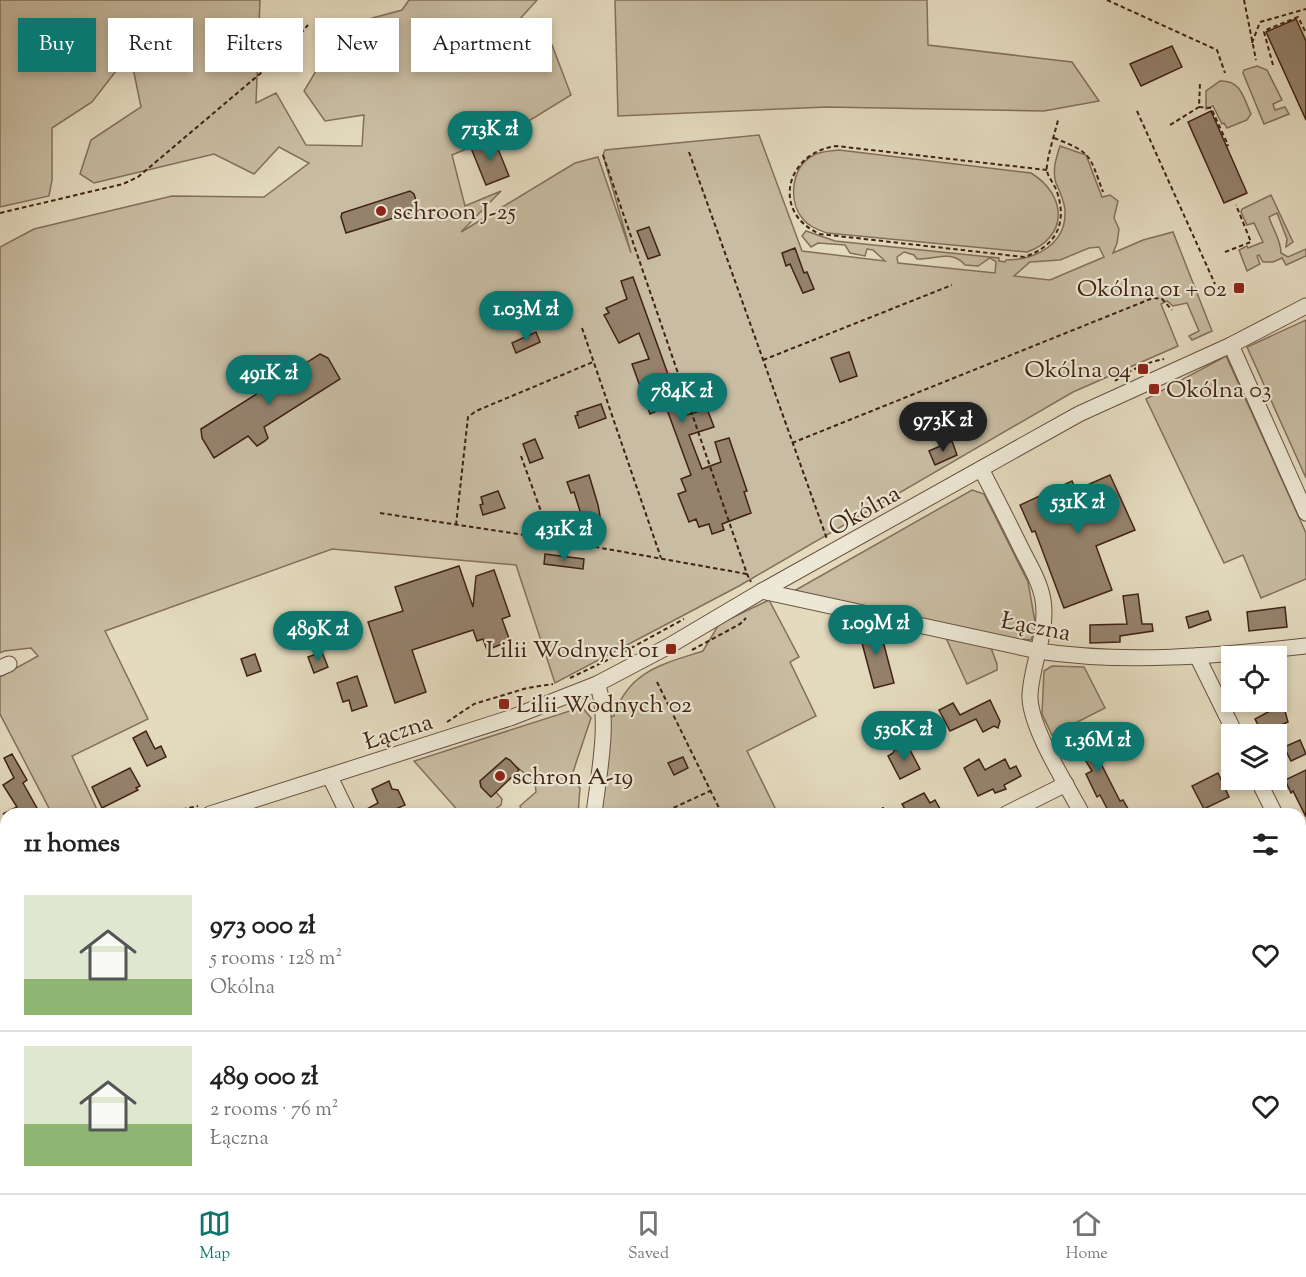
<!DOCTYPE html>
<meta charset="utf-8">
<style>
body{margin:0;font-family:"Sorts Mill Goudy",serif;background:#f2f2f2;color:#222;height:100vh;display:flex;flex-direction:column;font-size:22px;white-space:nowrap}
*{box-sizing:border-box;margin:0}
p{font-size:20px;color:#767676}
.icon{flex:none;width:33px;height:33px;fill:none;stroke:currentColor;stroke-width:2;stroke-linecap:round;stroke-linejoin:round}
.map{position:relative;flex:1;overflow:hidden}
.details{position:absolute;left:0px;top:808px;width:1306px;height:386px;display:flex;flex-direction:column;background:#fff;border-radius:18px 18px 0 0;box-shadow:0 3px 9px #0003}
.details>*{flex:none}
.top-card{position:absolute;left:18px;top:18px;width:600px;height:54px;display:flex;gap:12px}
.buttons{position:absolute;left:1221px;top:646px;display:grid;gap:12px}
.buttons a{display:grid;place-items:center;width:66px;height:66px;border-radius:0px;background:#fff;box-shadow:0 3px 9px #0003;font-size:30px}
.price{position:absolute;translate:-50% -51px;padding:0 14px;border-radius:21px;background:#0f766e;color:#fff;font-size:20px;line-height:39px;filter:drop-shadow(0 2px 3px #0008)}
.price::after{content:'';position:absolute;left:50%;top:36px;width:18px;height:14px;margin-left:-9px;background:inherit;clip-path:polygon(0 0,100% 0,50% 100%)}
.price.selected{background:#222;color:#fff}
ul{padding:0;list-style:none}
li{display:flex;align-items:center;gap:18px;height:150px;padding:0 24px}
li+li{border-top:2px solid #e0e0e0}
li span{display:grid;place-items:center;flex:none;width:168px;height:120px;border-radius:0px;color:#555}
li>.icon{margin-inline-start:auto}
span .icon{width:72px;height:72px;fill:#fffc;stroke-width:1}
li b{font-size:26px}
h2{display:flex;justify-content:space-between;align-items:center;height:72px;padding:0 24px;font-size:26px}
.pill{padding:0 21px;border-radius:0px;background:#fff;box-shadow:0 3px 9px #0003;font-size:21px;line-height:54px}
.pill.selected{background:#0f766e;color:#fff}
.menu{display:flex;justify-content:space-around;align-items:center;height:84px;border-top:2px solid #e0e0e0;background:#fff;font-size:16px;color:#767676}
.menu a{display:grid;justify-items:center;gap:3px}
.menu .selected{color:#0f766e}
.map>svg:first-child{display:block}
</style>
<div class="map">
<svg width="1306" height="1193" viewBox="0 0 1306 1193">
<rect width="100%" height="100%" fill="#e4dbbf"/>
<filter id="stains"><feTurbulence type="fractalNoise" baseFrequency=".00333" numOctaves="4"/><feColorMatrix values="0 0 0 0 .2 0 0 0 0 .09 0 0 0 0 .02 0 0 0 .5 -.17"/></filter>
<radialGradient id="worn" r=".72"><stop offset=".6" stop-color="#630" stop-opacity="0"/><stop offset="1" stop-color="#630" stop-opacity=".3"/></radialGradient>
<g fill="#c8bca2" stroke="#846f5c" stroke-width="1.5" fill-rule="evenodd">
<path d="M0 0H260L256 103 276 93 306 145 362 146 364 115 325 121 304 91 343 26 402 10 409 0H537L518 21 459 30 456 59 499 63 552 45 571 95 519 127 452 155 465 206 501 191 461 232 575 163 598 157 631 253 603 155 605 150 759 135 802 251 885 261 873 250 867 249 865 256 850 253 845 245 818 243 811 247 802 236 806 231 835 241 999 258V261L1005 262 1006 260C1036 260 1067 244 1065 210 1064 200 1060 192 1056 183 1052 171 1056 158 1060 146L1086 155 1102 197 1110 195 1118 201 1114 218 1119 229 1117 243 1113 253 1143 240 1173 232 1212 331 1192 340 1189 336 1199 331 1187 303 1173 306 1167 301 1161 304 1178 346 1073 392 739 586 555 683 516 565 332 549 105 631 148 719 72 756 99 814H52L0 714V677L38 656 31 648 4 651 0 653V247L34 229 172 196 264 197 309 163 279 147 254 174 214 154 94 183 80 174 91 140 141 107 133 68 123 62 92 102 52 128V180L49 196 0 207ZM1099 247 1104 257 1050 280 1014 276 1030 262 1060 260 1089 248ZM904 252 914 255 917 259C935 260 952 249 965 265L978 266 990 258 996 262 995 273 898 263 897 257Z"/>
<polygon points="615,0 927,0 928,45 1072,62 1099,101 1044,111 827,107 618,116"/>
<polygon points="1257,66 1267,70 1282,100 1273,104 1275,110 1285,107 1289,114 1264,124 1243,73 1244,70"/>
<path d="M1220 81C1241 80 1243 97 1251 114L1247 120 1227 128 1224 123 1222 124 1213 106 1206 109V91Z"/>
<path d="M839 150 1031 173C1067 195 1069 237 1027 252L827 233C819 230 809 227 803 219 788 202 791 168 812 156 820 151 830 151 839 150Z"/>
<path d="M1271 195 1293 242 1286 247 1287 239 1277 213 1269 217C1273 230 1281 240 1281 253L1288 257 1306 249V256L1286 265 1282 258 1273 262H1263L1259 255 1257 256 1260 264 1247 271 1239 250 1247 246 1248 248 1263 242 1254 223 1247 225 1241 212 1242 209Z"/>
<polygon points="1306,320 1306,478 1247,347"/>
<polygon points="1226,356 1306,533 1306,579 1261,598 1243,555 1224,563 1146,399"/>
<polygon points="972,490 984,494 1028,582 1036,627 1031,640 995,637 794,591"/>
<path d="M769 600 799 657 790 662 816 716 747 751 778 814 601 813 610 717 614 716C628 671 663 664 703 651L719 624Z"/>
<polygon points="946,638 991,648 997,664 997,670 967,684"/>
<polygon points="1052,666 1084,667 1105,708 1052,735 1042,714 1044,671"/>
<polygon points="582,707 591,718 571,778 580,788 578,814 520,814 522,813 520,806 536,792 535,782 506,758 480,781 481,787 490,796 496,792 502,799 501,805 488,814 461,814 414,761"/>
<polygon points="1306,949 1306,1025 1301,1028 1301,952"/>
<polygon points="1306,1174 1306,1193 1066,1193 1063,1188 1300,1188 1301,1175"/>
<polygon points="582,1188 1061,1188 1064,1193 582,1193"/>
</g>
<g fill="#95826d" stroke="#402215" stroke-width="1.5">
<polygon points="1296,19 1306,41 1306,120 1266,32"/>
<polygon points="1172,46 1182,67 1141,86 1130,64"/>
<polygon points="1211,111 1247,193 1224,203 1188,122"/>
<polygon points="494,139 509,176 486,185 471,148"/>
<polygon points="410,191 414,194 419,210 346,233 341,217 342,213"/>
<polygon points="649,227 660,255 648,259 637,231"/>
<polygon points="795,248 804,273 807,272 814,289 803,293 790,264 786,266 782,253"/>
<polygon points="633,277 683,416 697,412 697,410 706,406 714,427 689,435 702,469 721,462 715,442 729,438 747,491 744,492 751,513 722,524 724,530 712,534 709,524 699,527 696,519 689,522 678,494 686,491 681,479 691,475 666,407 650,414 632,364 649,359 639,333 619,343 604,315 609,313 606,308 627,299 621,281"/>
<polygon points="536,332 540,342 516,353 512,343"/>
<polygon points="849,352 857,376 840,382 831,358"/>
<polygon points="320,354 328,358 340,379 264,427 268,438 265,441 257,446 248,436 214,458 202,438 201,429"/>
<polygon points="601,404 606,418 579,428 575,416 578,415 577,412"/>
<polygon points="535,439 543,458 530,463 523,444"/>
<polygon points="952,441 957,455 935,465 929,451"/>
<polygon points="589,475 598,505 602,527 586,530 574,492 571,493 567,482"/>
<polygon points="1110,475 1135,530 1096,546 1112,590 1064,608 1035,531 1032,532 1020,505 1072,481 1076,490"/>
<polygon points="498,491 505,508 483,515 480,505 483,504 481,497"/>
<polygon points="545,554 584,559 583,569 544,564"/>
<polygon points="459,566 473,607 476,576 494,570 510,616 502,619 510,641 487,650 483,639 477,641 473,630 412,650 426,692 395,703 368,622 403,611 395,587"/>
<polygon points="1138,594 1142,624 1152,624 1153,631 1120,636 1120,642 1090,643 1090,625 1127,624 1123,596"/>
<polygon points="1285,607 1287,627 1249,631 1247,612"/>
<polygon points="1208,611 1211,620 1189,628 1186,617"/>
<polygon points="872,625 879,626 894,683 874,688 858,628"/>
<polygon points="322,652 328,667 314,673 308,657"/>
<polygon points="255,654 261,671 247,676 241,659"/>
<polygon points="357,676 367,706 352,711 349,700 343,702 337,683"/>
<polygon points="990,700 1000,721 998,728 994,726 983,732 976,719 950,731 939,710 953,703 960,715"/>
<polygon points="1283,704 1288,722 1262,733 1255,719"/>
<polygon points="1087,729 1098,751 1095,752 1120,801 1123,800 1131,814 1110,814 1100,795 1097,797 1086,774 1092,771 1081,753 1077,755 1068,738"/>
<polygon points="146,731 155,749 161,746 166,757 147,766 133,738"/>
<polygon points="1300,740 1306,754 1291,761 1284,747"/>
<polygon points="908,746 920,769 900,779 888,756 893,753 895,749 899,751"/>
<polygon points="12,754 27,780 23,783 38,810 30,814 3,814 17,807 3,785 14,778 4,758"/>
<polygon points="683,757 688,768 674,775 668,763"/>
<polygon points="506,758 510,760 519,770 491,797 481,787 480,781"/>
<polygon points="979,759 985,770 1005,759 1010,769 1016,766 1021,776 1004,785 1006,789 995,793 993,789 978,796 964,768"/>
<polygon points="130,768 140,786 136,788 138,790 102,808 92,787"/>
<polygon points="1306,770 1306,817 1293,791 1291,793 1285,780"/>
<polygon points="1218,773 1229,797 1204,809 1192,786"/>
<polygon points="389,781 392,789 398,790 405,805 385,814 358,814 378,803 372,789"/>
<polygon points="924,793 930,803 935,800 943,814 908,814 902,804"/>
</g>
<g fill="none" stroke-linecap="round" stroke-linejoin="round">
<g stroke="#695040" stroke-width="17">
<g id="minor">
<polyline points="1231,345 1306,513"/>
<path d="M981 469C995 496 1009 523 1022 550 1030 566 1040 582 1043 600 1048 633 1032 662 1030 694 1028 725 1067 785 1082 814"/>
<path d="M762 591 1038 651C1126 664 1217 656 1306 646"/>
<polyline points="1197,656 1236,735"/>
<polyline points="0,668 9,664"/>
<polyline points="330,777 348,814"/>
<polyline points="1258,780 1275,814"/>
<polyline points="210,814 510,718 597,684 669,646 762,591 1079,414 1231,345 1306,306"/>
<path d="M594 814C598 778 611 717 597 684"/>
<polyline points="1006,814 1066,784"/>
<polyline points="1300,866 1306,877"/>
<polyline points="0,913 6,909"/>
<polyline points="1300,1035 1306,1032"/>
<polyline points="257,1188 260,1193"/>
<polyline points="1278,1188 1279,1189"/>
<polyline points="39,1193 45,1188"/>
<polyline points="348,1193 359,1188"/>
<polyline points="574,1193 574,1188"/>
</g>
</g>
<g stroke="#402215" stroke-width="2" stroke-dasharray="4.5 3" stroke-linecap="butt">
<polyline points="1107,0 1217,50 1225,73"/>
<polyline points="1244,0 1256,60"/>
<polyline points="1252,43 1260,22 1306,9"/>
<polyline points="1273,65 1264,32 1268,29 1298,17 1306,33"/>
<polyline points="1199,107 1211,108 1228,145 1226,146"/>
<polyline points="1137,111 1215,284"/>
<polyline points="1170,125 1199,107 1200,83"/>
<path d="M1054 138C1093 153 1089 155 1103 192"/>
<polyline points="689,152 827,539"/>
<polyline points="603,155 747,574 751,582"/>
<path d="M1047 170 836 146C785 153 771 213 820 234L1024 257C1055 247 1068 224 1057 192 1055 185 1048 177 1047 171 1045 164 1056 129 1058 120"/>
<polyline points="0,213 123,184 138,177 281,56 308,25"/>
<polyline points="1225,252 1251,242 1236,205"/>
<polyline points="582,328 661,558"/>
<polyline points="763,360 952,285"/>
<path d="M1115 381C1128 371 1147 362 1164 359"/>
<polyline points="792,443 1153,298 1162,299 1172,310"/>
<polyline points="521,456 551,539"/>
<polyline points="380,513 551,539 747,574"/>
<polyline points="456,525 468,417 476,411 593,362"/>
<polyline points="692,650 740,624 746,618"/>
<polyline points="570,678 620,654 684,619"/>
<polyline points="657,682 722,814"/>
<polyline points="447,722 474,704 527,688 553,684"/>
<polyline points="160,814 198,806"/>
<polyline points="660,814 710,791"/>
<polyline points="868,814 883,808 886,814"/>
<polyline points="0,889 6,886"/>
<polyline points="668,1188 670,1193"/>
<polyline points="786,1188 789,1193"/>
<polyline points="905,1188 908,1193"/>
<polyline points="1046,1188 1048,1193"/>
<polyline points="1063,1188 1065,1193"/>
</g>
<use href="#minor" stroke="#ede8d5" stroke-width="15"/>
</g>
<g fill="#8f2418" stroke="#ede8d5" stroke-width="2">
<circle cx="381" cy="211" r="6"/>
<rect x="1233" y="282" width="12" height="12" rx="3"/>
<rect x="1137" y="363" width="12" height="12" rx="3"/>
<rect x="1148" y="383" width="12" height="12" rx="3"/>
<rect x="665" y="643" width="12" height="12" rx="3"/>
<rect x="498" y="698" width="12" height="12" rx="3"/>
<circle cx="500" cy="776" r="6"/>
</g>
<g text-anchor="middle" stroke-width="4.5" stroke-linejoin="round" paint-order="stroke">
<g font-size="24" fill="#402215" stroke="#ede8d5" text-anchor="start">
<text x="393" y="219">schroon J-25</text>
<text x="1227" y="296" text-anchor="end">Okólna 01 + 02</text>
<text x="1131" y="377" text-anchor="end">Okólna 04</text>
<text x="1166" y="397">Okólna 03</text>
<text x="659" y="657" text-anchor="end">Lilii Wodnych 01</text>
<text x="516" y="712">Lilii Wodnych 02</text>
<text x="512" y="784">schron A-19</text>
</g>
<g font-size="24" fill="#402215" stroke="#ede8d5">
<text transform="translate(864 510) rotate(-30)" y="8">Okólna</text>
<text transform="translate(1036 626) rotate(11)" y="8">Łączna</text>
<text transform="translate(398 731) rotate(-18)" y="8">Łączna</text>
</g>
</g>
<rect width="100%" height="100%" filter="url(#stains)"/>
<rect width="100%" height="100%" fill="url(#worn)"/>
</svg>
<div class="buttons">
<a><svg class="icon" aria-label="locate" viewBox="0 0 24 24"><circle cx="12" cy="12" r="6"/><path d="M12 2v4M12 18v4M2 12h4M18 12h4"/></svg></a>
<a><svg class="icon" aria-label="layers" viewBox="0 0 24 24"><path d="M12 4l9 5-9 5-9-5zM3 14l9 5 9-5"/></svg></a>
</div>
<b class="price" style="left:490px;top:162px">713K zł</b>
<b class="price" style="left:526px;top:342px">1.03M zł</b>
<b class="price" style="left:269px;top:406px">491K zł</b>
<b class="price" style="left:682px;top:424px">784K zł</b>
<b class="price selected" style="left:943px;top:453px">973K zł</b>
<b class="price" style="left:1078px;top:535px">531K zł</b>
<b class="price" style="left:564px;top:562px">431K zł</b>
<b class="price" style="left:876px;top:656px">1.09M zł</b>
<b class="price" style="left:318px;top:662px">489K zł</b>
<b class="price" style="left:904px;top:762px">530K zł</b>
<b class="price" style="left:1098px;top:773px">1.36M zł</b>
<div class="top-card">
<a class="pill selected">Buy</a>
<a class="pill">Rent</a>
<a class="pill">Filters</a>
<a class="pill">New</a>
<a class="pill">Apartment</a>
</div>
<section class="details">
<h2>11 homes<svg class="icon" aria-label="filters" viewBox="0 0 24 24"><path d="M4 7h16M4 17h16"/><circle cx="9" cy="7" r="2"/><circle cx="15" cy="17" r="2"/></svg></h2>
<ul>
<li><span style="background:linear-gradient(#dfe7d0 70%,#8fb573 0)"><svg class="icon" aria-label="home" viewBox="0 0 24 24"><path d="M3 11l9-7 9 7M6 9v11h12V9"/></svg></span><div><b>973 000 zł</b><p>5 rooms · 128 m²</p><p>Okólna</p></div><svg class="icon" aria-label="heart" viewBox="0 0 24 24"><path d="M12 20l-8-8c-3-5 5-10 8-4 3-6 11-1 8 4z"/></svg></li>
<li><span style="background:linear-gradient(#dfe7d0 65%,#8fb573 0)"><svg class="icon" aria-label="home" viewBox="0 0 24 24"><path d="M3 11l9-7 9 7M6 9v11h12V9"/></svg></span><div><b>489 000 zł</b><p>2 rooms · 76 m²</p><p>Łączna</p></div><svg class="icon" aria-label="heart" viewBox="0 0 24 24"><path d="M12 20l-8-8c-3-5 5-10 8-4 3-6 11-1 8 4z"/></svg></li>
</ul>
</section>
</div>
<nav class="menu">
<a class="selected"><svg class="icon" aria-label="map" viewBox="0 0 24 24"><path d="M3 6l6-2 6 2 6-2v14l-6 2-6-2-6 2zM9 4v14M15 6v14"/></svg>Map</a>
<a><svg class="icon" aria-label="saved" viewBox="0 0 24 24"><path d="M7 4h10v16l-5-4-5 4z"/></svg>Saved</a>
<a><svg class="icon" aria-label="home" viewBox="0 0 24 24"><path d="M3 11l9-7 9 7M6 9v11h12V9"/></svg>Home</a>
</nav>
